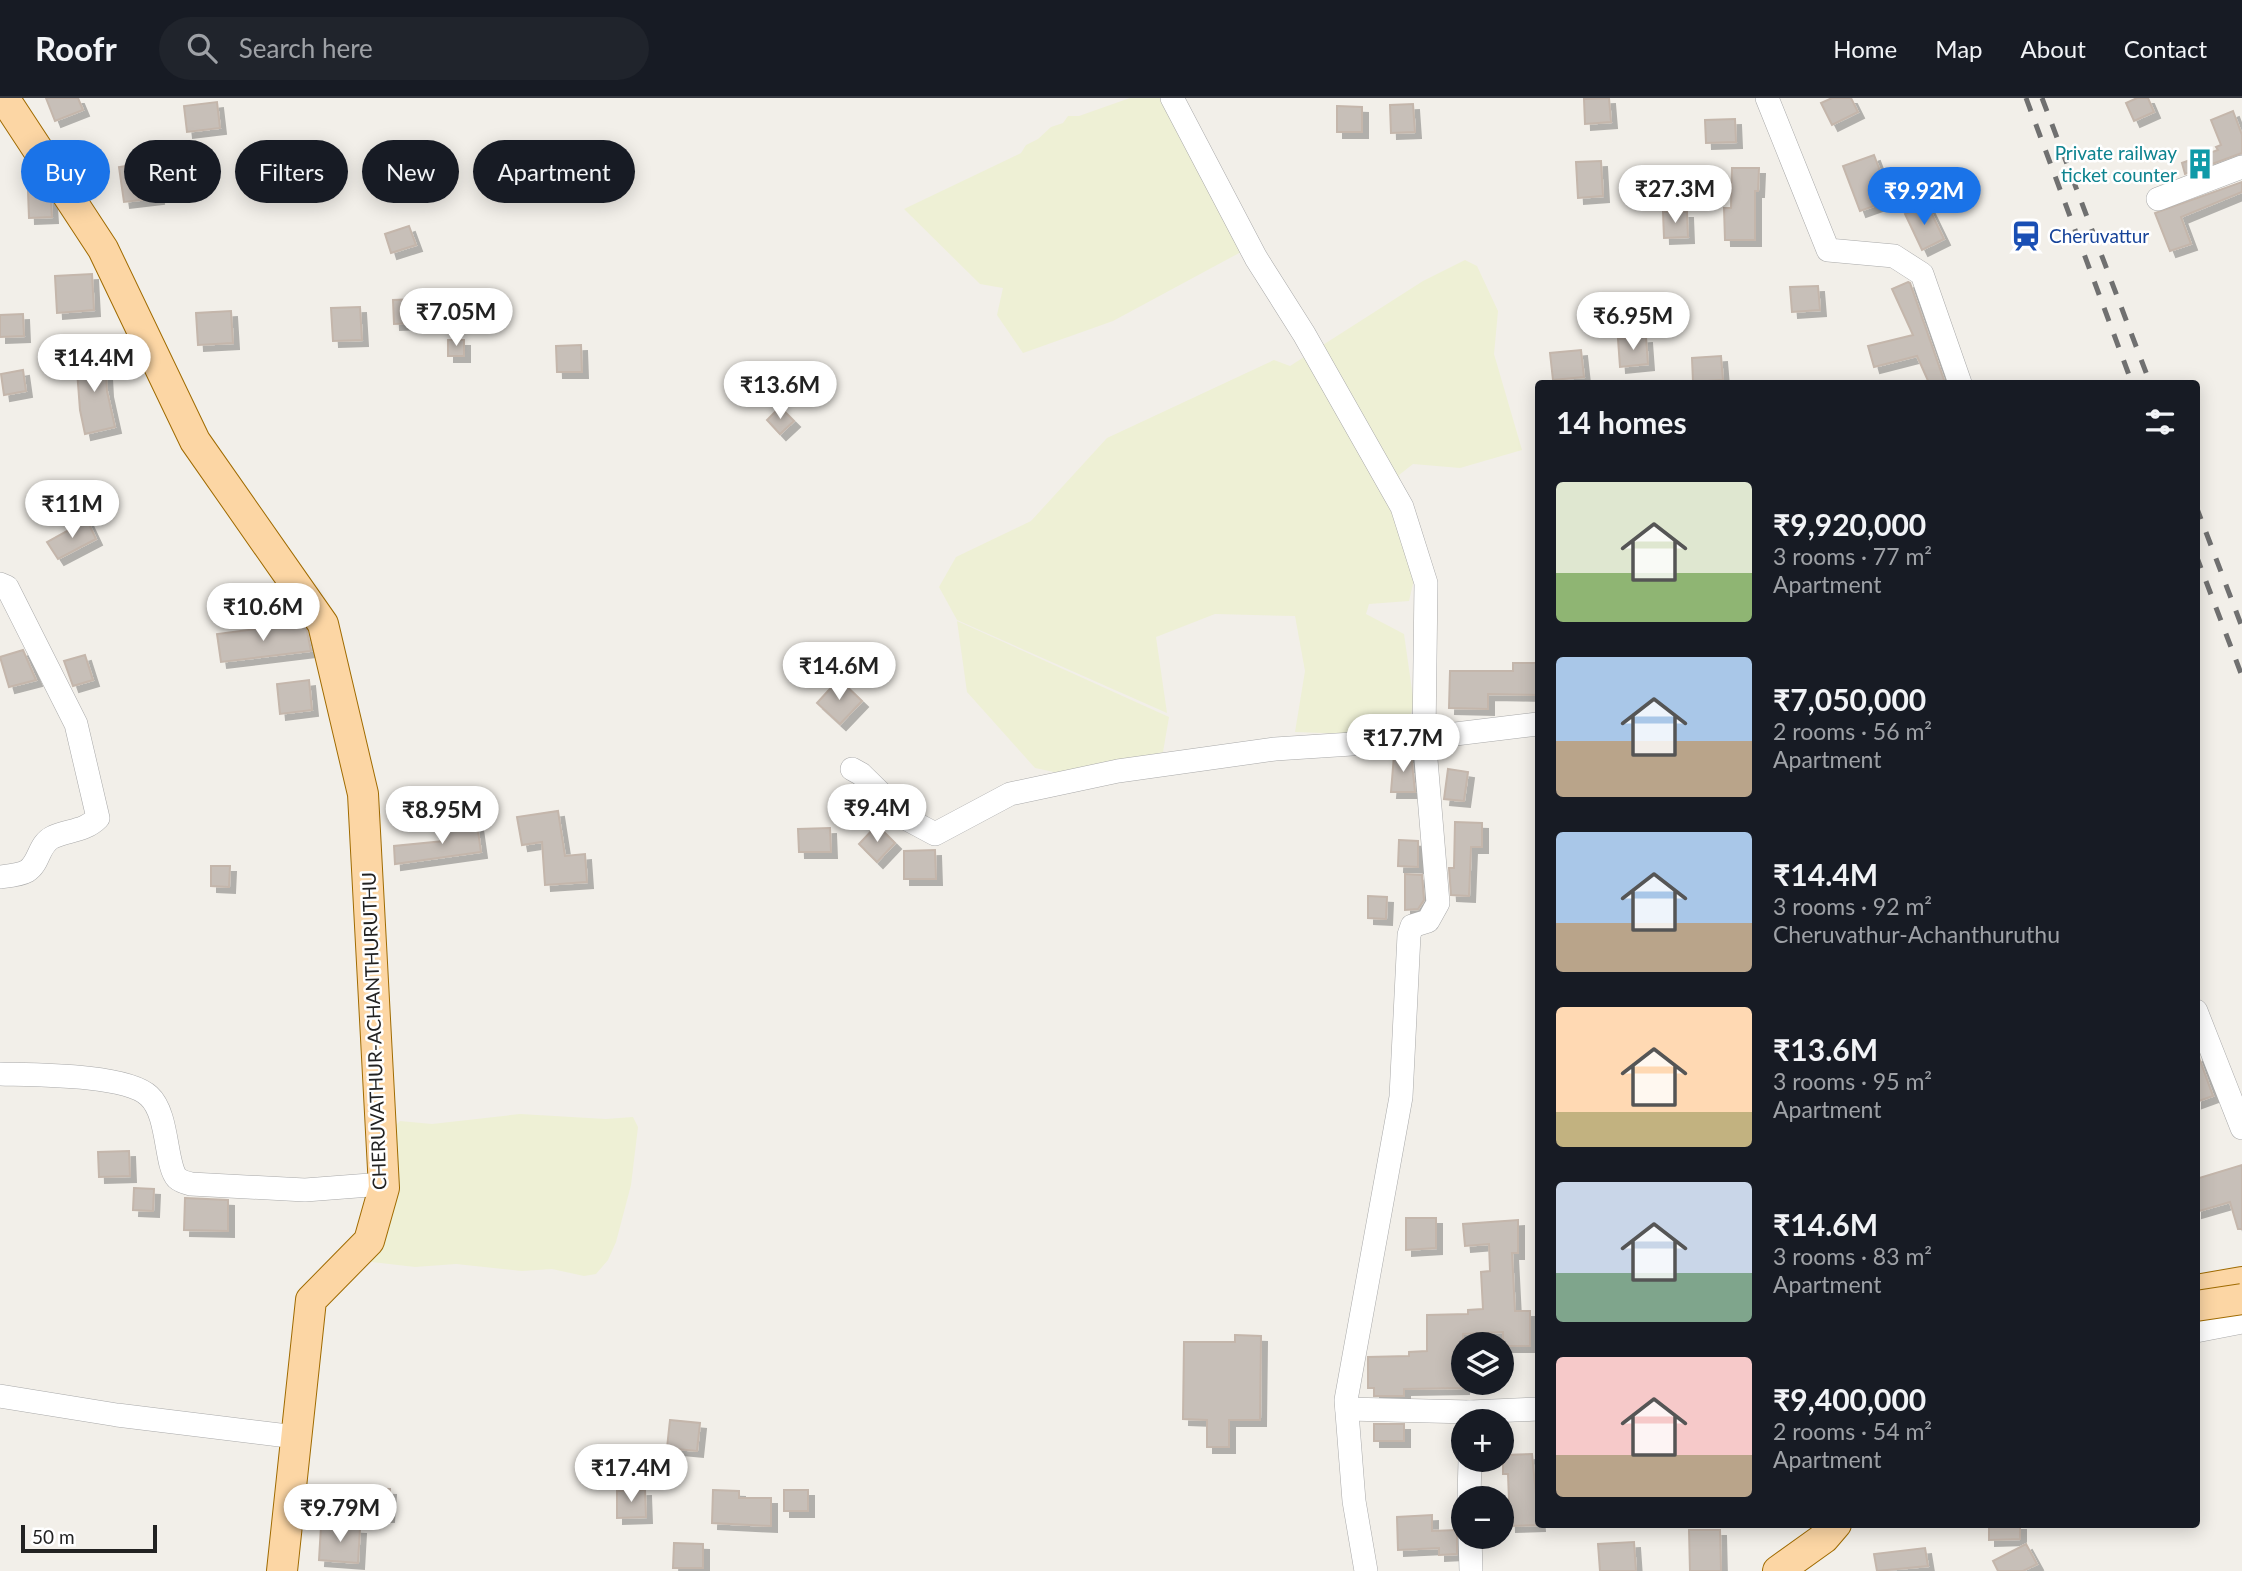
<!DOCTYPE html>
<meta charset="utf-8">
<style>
body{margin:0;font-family:Lato,sans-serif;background:#20242c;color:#f1f3f6;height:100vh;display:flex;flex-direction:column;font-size:26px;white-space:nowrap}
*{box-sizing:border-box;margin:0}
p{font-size:23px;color:#9ea1a6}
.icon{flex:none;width:38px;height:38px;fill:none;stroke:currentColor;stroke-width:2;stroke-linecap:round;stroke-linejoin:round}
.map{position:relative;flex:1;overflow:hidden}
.sheet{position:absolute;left:1535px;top:282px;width:665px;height:1148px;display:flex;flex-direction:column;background:#171b24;border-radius:7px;box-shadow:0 4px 18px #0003}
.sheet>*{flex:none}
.guide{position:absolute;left:21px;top:42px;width:665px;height:63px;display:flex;gap:14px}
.tools{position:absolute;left:1451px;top:1234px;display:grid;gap:14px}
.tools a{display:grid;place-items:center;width:63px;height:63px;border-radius:50%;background:#171b24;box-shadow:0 4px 18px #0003;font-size:35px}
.scale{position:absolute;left:21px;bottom:18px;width:136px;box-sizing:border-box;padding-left:7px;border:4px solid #222;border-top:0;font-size:19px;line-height:24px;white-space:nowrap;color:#222;-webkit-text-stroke:5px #fff;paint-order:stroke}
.price{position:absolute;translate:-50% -60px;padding:0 16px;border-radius:24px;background:#fff;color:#222;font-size:23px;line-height:46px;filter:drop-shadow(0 2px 4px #0008)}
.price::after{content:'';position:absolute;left:50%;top:42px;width:21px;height:16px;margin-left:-10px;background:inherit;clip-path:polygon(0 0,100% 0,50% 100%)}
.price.active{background:#1a73e8;color:#fff}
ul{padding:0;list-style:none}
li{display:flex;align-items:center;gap:21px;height:175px;padding:0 21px}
li span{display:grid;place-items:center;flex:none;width:196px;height:140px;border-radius:7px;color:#555}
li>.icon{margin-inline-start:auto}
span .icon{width:84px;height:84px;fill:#fffc;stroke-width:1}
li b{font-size:30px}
h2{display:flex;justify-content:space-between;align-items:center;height:84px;padding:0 21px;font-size:30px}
.chip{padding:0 24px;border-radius:32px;background:#171b24;box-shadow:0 4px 18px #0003;font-size:24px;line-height:63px}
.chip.active{background:#1a73e8;color:#fff}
header{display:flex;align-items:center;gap:42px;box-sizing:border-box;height:98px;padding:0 35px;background:#171b24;border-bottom:2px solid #363941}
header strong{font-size:33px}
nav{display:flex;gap:38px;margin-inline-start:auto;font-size:24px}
.search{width:490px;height:63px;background:#20242c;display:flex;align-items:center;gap:18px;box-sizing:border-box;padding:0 24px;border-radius:38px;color:#9ea1a6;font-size:26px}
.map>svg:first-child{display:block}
</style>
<header>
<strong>Roofr</strong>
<div class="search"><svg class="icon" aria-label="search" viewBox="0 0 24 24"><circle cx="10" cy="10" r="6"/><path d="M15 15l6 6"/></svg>Search here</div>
<nav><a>Home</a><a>Map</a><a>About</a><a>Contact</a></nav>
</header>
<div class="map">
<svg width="2242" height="1473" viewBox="0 0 2242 1473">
<defs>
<filter id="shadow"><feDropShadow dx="6" dy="6" stdDeviation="0" flood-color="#0004"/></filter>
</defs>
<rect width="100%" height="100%" fill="#f2efe9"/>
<g fill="#eef0d5">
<polygon points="1130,0 1164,0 1241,154 1113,223 1023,255 997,217 1003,190 980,186 904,111 1021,55 1026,47 1038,41 1051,29 1063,25 1068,18 1079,18"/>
<polygon points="1465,162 1477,168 1498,213 1494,256 1522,352 1460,370 1413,366 1399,377 1420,456 1409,503 1369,506 1366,516 1404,536 1414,606 1404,638 1295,634 1305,573 1295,518 1215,516 1156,539 1167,615 957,522 939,489 956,459 1031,423 1107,340 1274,262 1290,268 1423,183"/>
<polygon points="957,523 1169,619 1163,654 1073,678 1035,670 967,594"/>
<polygon points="520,1016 606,1021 633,1019 638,1029 631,1087 616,1144 608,1162 596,1176 584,1178 552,1171 522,1173 456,1166 415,1169 372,1164 369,1158 382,1152 382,1143 393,1118 387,1102 391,1032 400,1023 432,1026"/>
</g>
<g fill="#c7bfb8" stroke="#c4b6ab" stroke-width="2" filter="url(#shadow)">
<polygon points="46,0 78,0 83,12 55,23"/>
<polygon points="1609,0 1611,24 1585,26 1584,1"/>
<polygon points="1832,0 1851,0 1858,14 1832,27 1821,5"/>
<polygon points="2137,0 2148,0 2154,14 2134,23 2126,5"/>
<polygon points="217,4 220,30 187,34 184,8"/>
<polygon points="1413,6 1415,34 1391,35 1390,7"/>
<polygon points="1337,8 1362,9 1362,34 1337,34"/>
<polygon points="2233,13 2242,37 2242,55 2185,76 2182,65 2218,52 2216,49 2221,47 2211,22"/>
<polygon points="1735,21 1736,44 1706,45 1705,22"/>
<polygon points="1874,57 1891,102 1860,113 1843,68"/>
<polygon points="1601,63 1603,98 1578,100 1576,64"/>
<polygon points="153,64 158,100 124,104 119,69"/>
<polygon points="1732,70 1759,70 1758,93 1755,93 1755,142 1725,142 1724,110 1731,110"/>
<polygon points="2242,84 2242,94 2181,119 2191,146 2170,153 2155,115"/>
<polygon points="28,93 44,93 51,104 52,119 29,120"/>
<polygon points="1927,106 1944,141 1922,152 1905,116"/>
<polygon points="1663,114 1687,114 1688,139 1664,140"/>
<polygon points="409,128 416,147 391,155 385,136"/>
<polygon points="92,176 94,212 57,215 55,178"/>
<polygon points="1908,184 1910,185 1945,285 1929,285 1917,258 1874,269 1868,248 1913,237 1892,191"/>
<polygon points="1818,188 1820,212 1792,214 1790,189"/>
<polygon points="417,201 418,225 394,226 393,202"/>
<polygon points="360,209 362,242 333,243 331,210"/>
<polygon points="231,213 233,245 198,247 196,215"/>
<polygon points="23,216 24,238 0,239 0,217"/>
<polygon points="1646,239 1648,266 1620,269 1618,241"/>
<rect x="448" y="242" width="16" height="16"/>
<polygon points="581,247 582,274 557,274 556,248"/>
<polygon points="1581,252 1584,279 1553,282 1550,255"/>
<polygon points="105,256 107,293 115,329 85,336 80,312 76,259"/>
<polygon points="1721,258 1723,282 1693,284 1692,260"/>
<polygon points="23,272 26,293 4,297 1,276"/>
<polygon points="780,309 794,323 780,336 767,322"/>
<polygon points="87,422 96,441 58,461 47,444"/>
<polygon points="301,525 307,533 311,553 221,564 217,536"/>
<polygon points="23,552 36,582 9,589 0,559"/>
<polygon points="85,557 93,582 73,588 64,563"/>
<polygon points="1513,565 1538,565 1538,597 1488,596 1488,611 1449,610 1450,573 1513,573"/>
<polygon points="839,581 862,603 840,626 817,605"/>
<polygon points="309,582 312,612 280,616 277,586"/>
<polygon points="1411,655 1415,694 1391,694 1394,657"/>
<polygon points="1448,671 1468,674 1464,703 1444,701"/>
<polygon points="558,713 565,758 585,756 587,784 545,787 542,744 522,747 517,719"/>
<polygon points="1455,724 1482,725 1482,749 1471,749 1469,798 1451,797 1449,770 1454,770"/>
<polygon points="477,726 481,754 395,766 394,748 444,743 442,732"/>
<polygon points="877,727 895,745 877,764 859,746"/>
<polygon points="830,730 831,754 799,754 798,731"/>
<polygon points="1399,742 1418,743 1418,769 1398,768"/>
<polygon points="935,752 936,781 904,781 904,753"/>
<polygon points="211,768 230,768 229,789 211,788"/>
<polygon points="1405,776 1422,777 1424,802 1418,811 1405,812"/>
<polygon points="1368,798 1387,799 1386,821 1368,820"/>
<polygon points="2198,957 2213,998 2196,1004 2196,958"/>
<polygon points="129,1053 130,1078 99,1079 98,1054"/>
<polygon points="2242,1067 2242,1131 2238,1131 2230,1104 2196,1114 2196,1081"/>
<polygon points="134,1090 154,1091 153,1113 133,1112"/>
<polygon points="185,1100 228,1102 228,1133 184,1132"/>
<polygon points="1406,1120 1436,1120 1436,1150 1406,1152"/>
<polygon points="1518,1122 1518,1155 1512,1155 1515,1213 1530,1213 1530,1248 1503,1248 1503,1234 1463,1236 1463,1290 1404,1291 1404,1298 1374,1298 1374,1290 1368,1290 1368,1259 1409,1258 1409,1254 1427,1253 1427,1217 1468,1216 1468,1212 1483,1211 1481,1174 1490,1173 1489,1146 1465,1148 1463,1126"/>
<polygon points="1235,1237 1261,1238 1260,1322 1229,1322 1229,1349 1207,1349 1207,1322 1183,1321 1184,1244 1235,1244"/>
<polygon points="670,1322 700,1325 697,1353 667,1350"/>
<rect x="1374" y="1326" width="30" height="17"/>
<polygon points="1532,1356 1539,1427 1510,1428 1508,1376 1503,1376 1503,1357"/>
<polygon points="357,1390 390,1391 388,1418 355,1417"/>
<polygon points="645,1392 646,1419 617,1420 617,1393"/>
<polygon points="713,1392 739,1393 739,1400 771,1400 771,1428 712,1425"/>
<rect x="784" y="1392" width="24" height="21"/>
<polygon points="1432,1417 1432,1433 1457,1432 1457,1456 1439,1457 1439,1450 1398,1452 1397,1419"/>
<polygon points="1989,1426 2020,1426 2020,1441 1989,1442"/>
<polygon points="321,1428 360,1430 358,1465 319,1462"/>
<polygon points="1689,1432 1720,1432 1721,1473 1690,1473"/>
<polygon points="1634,1444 1636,1473 1600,1473 1598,1446"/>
<polygon points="674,1445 703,1446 703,1470 673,1470"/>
<polygon points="2026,1446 2037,1466 2023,1473 1998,1473 1993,1463"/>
<polygon points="1925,1450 1928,1468 1877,1473 1874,1456"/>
</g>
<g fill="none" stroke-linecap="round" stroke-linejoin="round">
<g stroke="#a9a9a9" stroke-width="24">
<g id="minor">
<polyline points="1172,0 1256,160 1304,236 1402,409 1426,485 1424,638 1438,805 1428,823 1412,828 1409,837 1401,999 1346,1302 1354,1403 1366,1473"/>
<polyline points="1767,0 1828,152 1894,158 1922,176 1960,285"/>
<polyline points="2158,101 2242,69"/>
<path d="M0 486 7 489 76 626 98 720C85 733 69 732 53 739 38 746 40 765 27 773 20 777 8 778 0 779"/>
<polyline points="852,671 861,676 907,721 935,736 1010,696 1118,673 1275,651 1398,643 1538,626"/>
<polyline points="2196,913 2242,1030"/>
<path d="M0 976C32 977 126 976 149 998 169 1016 165 1067 177 1080 180 1083 187 1085 191 1086L305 1092 383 1086"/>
<polyline points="2196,1233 2242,1224"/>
<polyline points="0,1298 117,1317 296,1339"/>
<polyline points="1347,1311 1470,1314"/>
<polyline points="1470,1323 1470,1314 1538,1311"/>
<polyline points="1469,1400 1470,1362"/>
<polyline points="1470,1438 1471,1473"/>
</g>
</g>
<g stroke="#a06b00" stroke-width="32">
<g id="major">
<polyline points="4,0 103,151 195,343 323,526 363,696 384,1090 369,1143 311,1202 282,1473"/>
<polyline points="2196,1192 2242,1184"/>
<polyline points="1778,1473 1824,1440 1836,1426"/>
</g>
</g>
<use href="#minor" stroke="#fff" stroke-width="23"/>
<use href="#major" stroke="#fcd6a4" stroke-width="30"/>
<g stroke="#707070" stroke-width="5" stroke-dasharray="14 14" stroke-linecap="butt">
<polyline points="2026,0 2132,285"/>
<polyline points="2042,0 2150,285"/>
<polyline points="2196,408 2242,529"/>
<polyline points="2196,457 2242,578"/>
</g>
<g stroke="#a06b00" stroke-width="32" stroke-linecap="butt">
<polyline id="major-bridge" points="2196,1208 2242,1201"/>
</g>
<use href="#major-bridge" stroke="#fcd6a4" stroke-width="30"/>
</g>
<defs>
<g id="building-bare" transform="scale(2.415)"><path d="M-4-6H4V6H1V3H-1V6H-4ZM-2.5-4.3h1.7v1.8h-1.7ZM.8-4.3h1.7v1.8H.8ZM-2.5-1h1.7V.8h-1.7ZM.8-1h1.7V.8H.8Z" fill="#0f9aa8" stroke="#fff" stroke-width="2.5" paint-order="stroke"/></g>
<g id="station-bare" transform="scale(2.415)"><path d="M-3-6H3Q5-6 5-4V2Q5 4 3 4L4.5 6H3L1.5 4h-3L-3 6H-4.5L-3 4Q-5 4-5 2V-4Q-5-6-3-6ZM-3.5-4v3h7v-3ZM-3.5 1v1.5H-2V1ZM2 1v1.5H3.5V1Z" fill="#1a4fb4" stroke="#fff" stroke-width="2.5" paint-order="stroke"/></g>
</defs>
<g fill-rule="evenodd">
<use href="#building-bare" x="2200" y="66"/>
<use href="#station-bare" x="2026" y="138"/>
</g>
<g text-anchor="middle" stroke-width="5" stroke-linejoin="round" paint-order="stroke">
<g font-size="19" fill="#0d838f" stroke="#fff" text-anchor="end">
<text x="2177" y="62">Private railway<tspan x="2177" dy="22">ticket counter</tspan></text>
</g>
<g font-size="19" fill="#164399" stroke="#fff" text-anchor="start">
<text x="2049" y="145">Cheruvattur</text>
</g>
<g font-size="19" fill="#222" stroke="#fff">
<text transform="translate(374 933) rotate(-92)" y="7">CHERUVATHUR-ACHANTHURUTHU</text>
</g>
</g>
</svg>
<div class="tools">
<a><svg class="icon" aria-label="layers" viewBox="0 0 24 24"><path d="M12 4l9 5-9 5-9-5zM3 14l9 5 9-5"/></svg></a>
<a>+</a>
<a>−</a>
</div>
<div class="scale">50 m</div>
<b class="price" style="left:1675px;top:127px">₹27.3M</b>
<b class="price active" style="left:1924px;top:129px">₹9.92M</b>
<b class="price" style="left:456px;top:250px">₹7.05M</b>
<b class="price" style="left:1633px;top:254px">₹6.95M</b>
<b class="price" style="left:94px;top:296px">₹14.4M</b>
<b class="price" style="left:780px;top:323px">₹13.6M</b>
<b class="price" style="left:72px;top:442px">₹11M</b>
<b class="price" style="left:263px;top:545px">₹10.6M</b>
<b class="price" style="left:839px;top:604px">₹14.6M</b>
<b class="price" style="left:1403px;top:676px">₹17.7M</b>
<b class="price" style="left:877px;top:746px">₹9.4M</b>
<b class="price" style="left:442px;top:748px">₹8.95M</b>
<b class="price" style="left:631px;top:1406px">₹17.4M</b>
<b class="price" style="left:340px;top:1446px">₹9.79M</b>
<div class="guide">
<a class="chip active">Buy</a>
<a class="chip">Rent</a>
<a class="chip">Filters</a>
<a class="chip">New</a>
<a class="chip">Apartment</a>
</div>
<section class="sheet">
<h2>14 homes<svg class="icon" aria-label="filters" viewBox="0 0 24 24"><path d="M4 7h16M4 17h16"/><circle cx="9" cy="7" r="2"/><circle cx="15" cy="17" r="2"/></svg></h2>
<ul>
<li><span style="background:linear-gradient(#dfe7d0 65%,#8fb573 0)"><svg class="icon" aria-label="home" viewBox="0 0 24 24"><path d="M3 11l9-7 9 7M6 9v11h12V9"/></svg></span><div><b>₹9,920,000</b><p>3 rooms · 77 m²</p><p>Apartment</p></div></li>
<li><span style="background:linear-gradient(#a9c7e8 60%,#b9a48a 0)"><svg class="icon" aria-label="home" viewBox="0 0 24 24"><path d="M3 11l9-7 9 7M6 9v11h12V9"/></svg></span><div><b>₹7,050,000</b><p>2 rooms · 56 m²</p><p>Apartment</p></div></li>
<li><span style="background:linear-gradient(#a9c7e8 65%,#b9a48a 0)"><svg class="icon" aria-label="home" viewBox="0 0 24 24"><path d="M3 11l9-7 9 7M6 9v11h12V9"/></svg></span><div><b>₹14.4M</b><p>3 rooms · 92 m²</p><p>Cheruvathur-Achanthuruthu</p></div></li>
<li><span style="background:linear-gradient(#ffd9b3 75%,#c2b280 0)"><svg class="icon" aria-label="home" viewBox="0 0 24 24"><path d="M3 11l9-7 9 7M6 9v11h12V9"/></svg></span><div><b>₹13.6M</b><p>3 rooms · 95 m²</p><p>Apartment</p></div></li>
<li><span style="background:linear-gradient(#c9d6e8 65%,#7fa58c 0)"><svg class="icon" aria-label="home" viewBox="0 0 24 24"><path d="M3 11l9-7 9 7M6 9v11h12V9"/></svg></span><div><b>₹14.6M</b><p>3 rooms · 83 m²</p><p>Apartment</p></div></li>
<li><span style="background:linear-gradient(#f6c9c9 70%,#b9a48a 0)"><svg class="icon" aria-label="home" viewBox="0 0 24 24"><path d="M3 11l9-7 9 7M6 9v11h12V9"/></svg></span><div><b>₹9,400,000</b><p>2 rooms · 54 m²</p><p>Apartment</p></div></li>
</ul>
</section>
</div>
